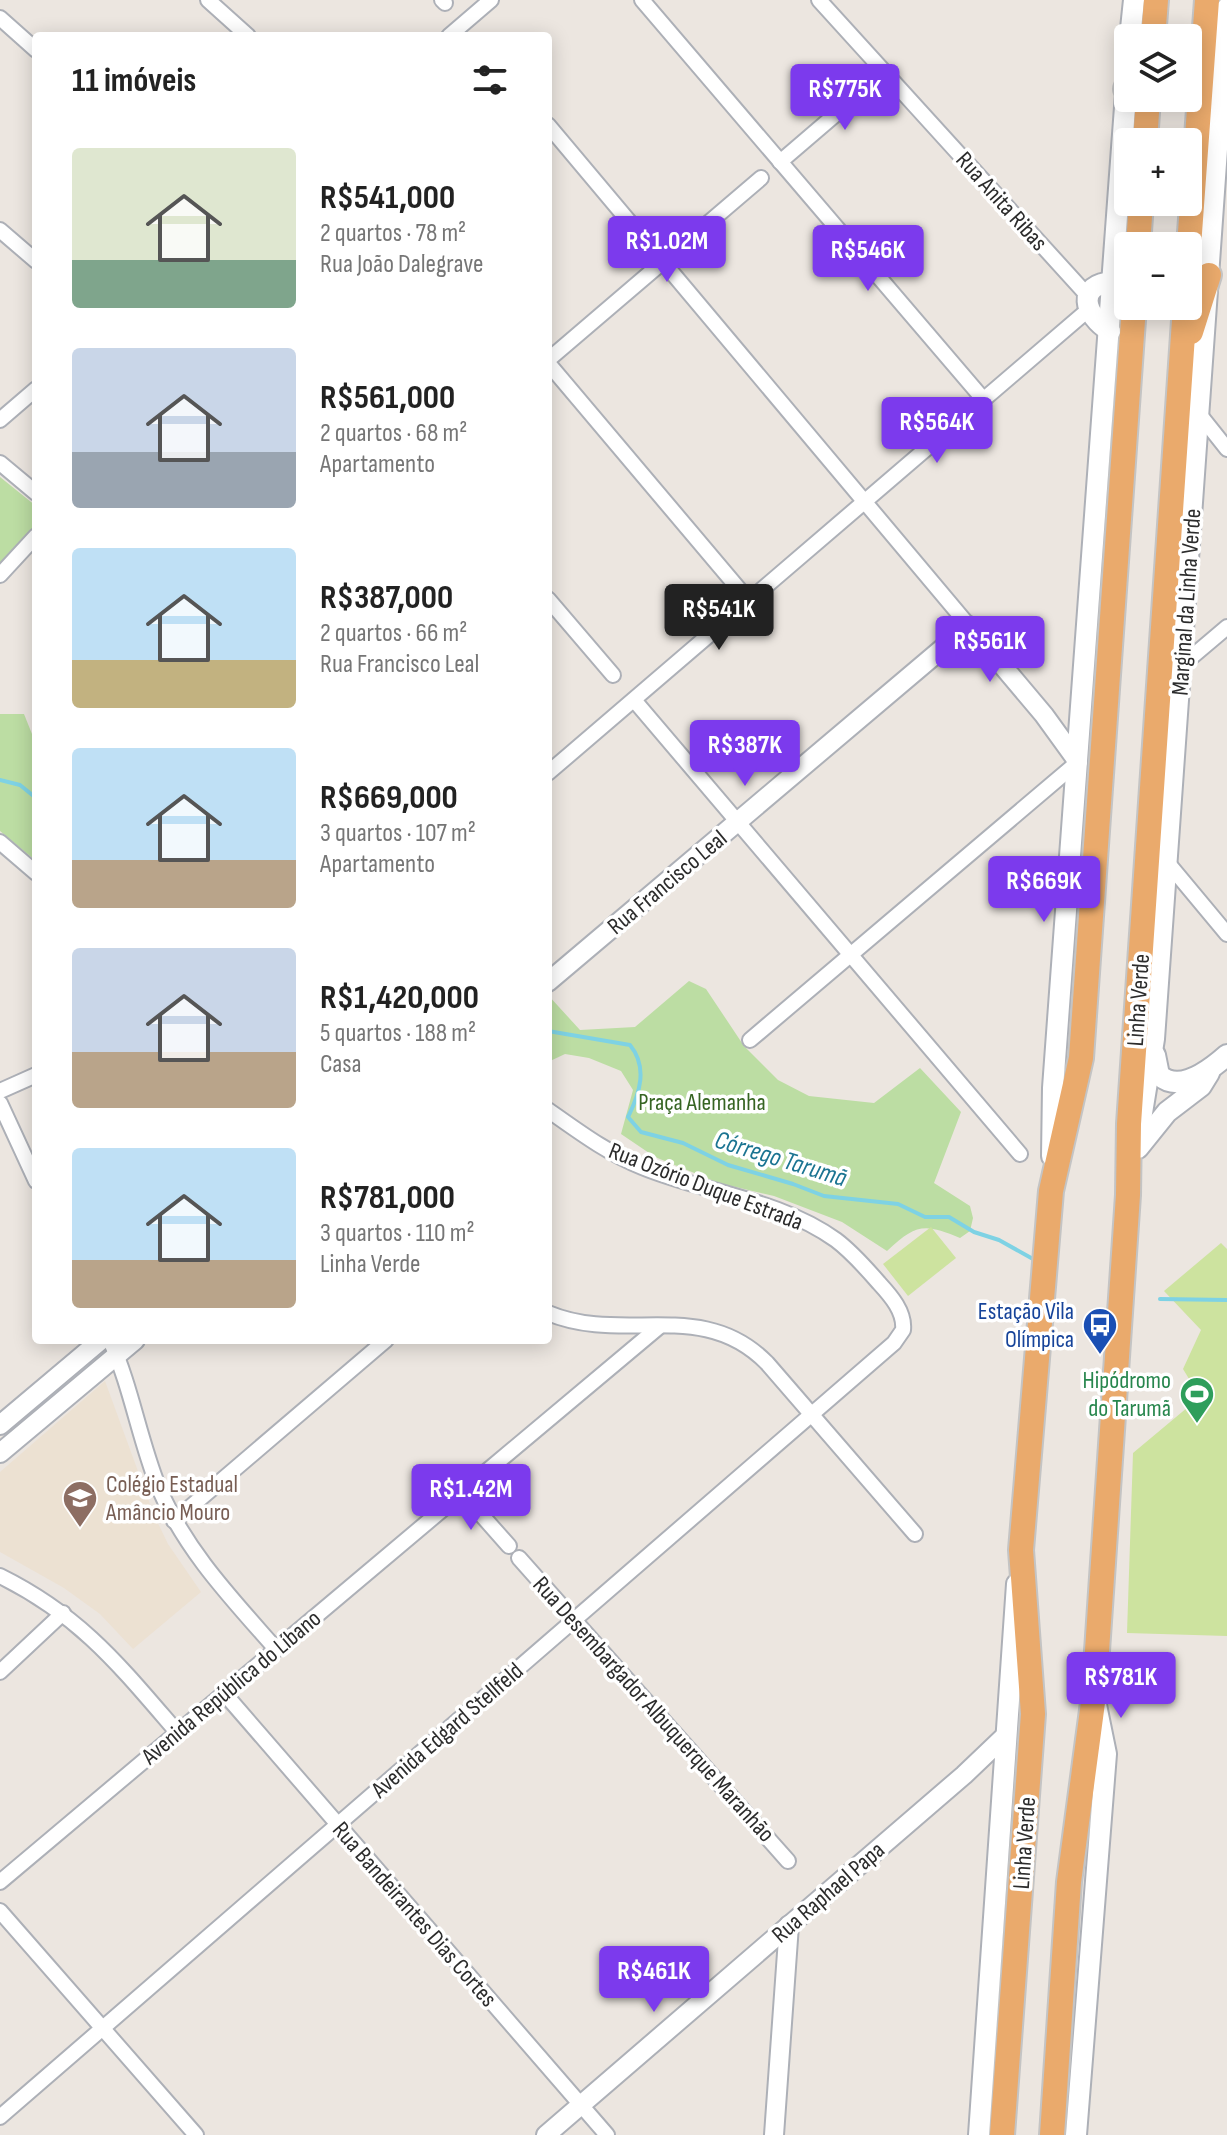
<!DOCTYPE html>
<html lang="pt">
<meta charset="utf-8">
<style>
body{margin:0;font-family:"Sofia Sans Condensed",sans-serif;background:#f2f2f2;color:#222;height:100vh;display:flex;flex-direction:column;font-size:30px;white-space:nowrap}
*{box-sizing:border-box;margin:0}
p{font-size:26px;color:#767676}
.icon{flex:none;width:44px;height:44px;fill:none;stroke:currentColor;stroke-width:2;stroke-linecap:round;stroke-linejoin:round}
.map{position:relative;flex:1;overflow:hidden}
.side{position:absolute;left:32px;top:32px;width:520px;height:1312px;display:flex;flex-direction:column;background:#fff;border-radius:8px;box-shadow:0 4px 20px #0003}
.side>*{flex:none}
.tools{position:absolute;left:1114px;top:24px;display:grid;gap:16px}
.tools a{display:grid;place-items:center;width:88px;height:88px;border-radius:8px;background:#fff;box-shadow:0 4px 20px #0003;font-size:40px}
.price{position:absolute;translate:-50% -68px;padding:0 18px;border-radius:8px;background:#7c3aed;color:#fff;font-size:26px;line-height:52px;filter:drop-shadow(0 2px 4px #0008)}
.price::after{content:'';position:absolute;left:50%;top:48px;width:24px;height:18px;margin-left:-12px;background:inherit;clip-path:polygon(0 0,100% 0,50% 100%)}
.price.selected{background:#222;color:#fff}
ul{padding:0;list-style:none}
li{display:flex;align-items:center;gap:24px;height:200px;padding:0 40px}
li span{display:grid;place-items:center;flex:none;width:224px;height:160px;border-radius:8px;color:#555}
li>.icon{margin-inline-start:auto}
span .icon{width:96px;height:96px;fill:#fffc;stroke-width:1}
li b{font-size:34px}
h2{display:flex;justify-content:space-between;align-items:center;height:96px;padding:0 40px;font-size:34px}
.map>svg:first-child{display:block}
</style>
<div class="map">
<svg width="1227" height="2135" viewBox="0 0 1227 2135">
<rect width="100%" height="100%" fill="#ece6e0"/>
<polygon fill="#ece1d2" points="105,1381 154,1515 168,1544 201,1592 133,1649 100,1614 64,1588 0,1552 0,1472"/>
<g fill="#bcdda3">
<polygon points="0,477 36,506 36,527 0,565"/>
<polygon points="0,714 24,714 36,744 36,861 0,831"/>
<path d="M689 981 706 989 744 1046 778 1080 809 1096 874 1103 920 1068 961 1112 934 1183 970 1206 973 1218 970 1231 960 1238C924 1223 916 1224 887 1251L842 1222 774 1196 719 1183 655 1157 621 1134 633 1090 621 1071 589 1058 565 1054 548 1062V995L580 1030 635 1027Z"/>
</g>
<g fill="#cde39f">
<polygon points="931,1227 956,1258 908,1296 883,1264"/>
<polygon points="1221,1243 1227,1249 1227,1636 1127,1633 1133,1453 1200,1397 1183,1369 1201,1330 1164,1291"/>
</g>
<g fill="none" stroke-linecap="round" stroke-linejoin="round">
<g stroke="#7ed2e4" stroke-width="4">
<polyline points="0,780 20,785 36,798"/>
<path d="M548 1031 630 1045C648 1067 640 1093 628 1117L641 1132 683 1143 728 1165 793 1184 824 1196 898 1204 925 1217H949L974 1232 999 1240 1033 1259"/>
<polyline points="1160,1299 1227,1300"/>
</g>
<g stroke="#adb0b7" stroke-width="18">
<g id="minor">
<polyline points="208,0 248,36"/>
<polyline points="442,0 445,3"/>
<polyline points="642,0 984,400"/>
<polyline points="819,0 1088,296"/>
<polyline points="0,18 36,50"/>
<polyline points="449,36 491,0"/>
<polyline points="548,125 969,626"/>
<polyline points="780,162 885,72"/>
<polyline points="0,230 36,261"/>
<polyline points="548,360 761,178"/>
<polyline points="548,363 749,601"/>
<polyline points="1200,415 1227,449"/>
<polyline points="0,420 36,389"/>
<polyline points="0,463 36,493"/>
<polyline points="0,575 36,536"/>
<polyline points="548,599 613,675"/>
<polyline points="1181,666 1227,627"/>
<polyline points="634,700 1020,1154"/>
<polyline points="548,773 1088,310"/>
<polyline points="0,842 36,873"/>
<polyline points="1167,862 1227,934"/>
<polyline points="750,1040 1078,762"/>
<polyline points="0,1091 36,1075"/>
<polyline points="0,1103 36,1181"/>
<path d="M548 1313C624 1345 702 1297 767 1363L915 1534"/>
<path d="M110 1340C131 1386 139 1438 158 1486 185 1550 231 1598 276 1649"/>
<polyline points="487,1471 660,1326"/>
<polyline points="174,1521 386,1340"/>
<polyline points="519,1558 788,1861"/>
<path d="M0 1576C81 1616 120 1666 177 1732"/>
<polyline points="0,1672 63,1613"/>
<polyline points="224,1693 607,2135"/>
<polyline points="0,1882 462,1493 509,1546"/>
<polyline points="0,1911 196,2135"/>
<path d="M0 2117 894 1343 903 1330C905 1312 891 1296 879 1283 866 1268 852 1252 836 1240 779 1199 705 1193 642 1167 607 1153 578 1131 548 1110"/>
</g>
</g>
<g stroke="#adb0b7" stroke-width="22">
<g id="tertiary">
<polyline points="548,982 969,626 1044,715 1078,762"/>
<polyline points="0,1425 101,1340"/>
<polyline points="0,1453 135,1340"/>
<polyline points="546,2135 964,1775 1007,1734"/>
<polyline points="774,2135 789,1925"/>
</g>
</g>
<g stroke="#adb0b7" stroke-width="24">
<g id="secondary">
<polyline points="1130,38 1134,0"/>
<path d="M1110 331C1084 315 1075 284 1114 282"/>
<path d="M1155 1055 1159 1075C1180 1094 1210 1070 1227 1055"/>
<polyline points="1137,1144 1154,1039 1227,8"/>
<polyline points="1138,1148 1167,1112 1201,1086 1209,1073"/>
<polyline points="1052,1156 1053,1088 1128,66"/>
<polyline points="979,2135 1017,1584"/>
<polyline points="1076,2135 1106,1754 1096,1705"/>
</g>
</g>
<g stroke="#c4c4c4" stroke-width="28">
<g id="trunk">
<polyline points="1153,38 1156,0"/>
<polyline points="1126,89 1128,84"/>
<polyline points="1145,142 1148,98"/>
<polyline points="1138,246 1141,202"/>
<polyline points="1188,260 1207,0"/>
<polyline points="1191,332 1209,275"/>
<polyline points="1002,2135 1033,1714 1021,1550 1051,1191 1081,1058 1134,306"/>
<polyline points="1052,2135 1069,1882 1094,1695 1128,1195 1129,1124 1185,306"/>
</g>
</g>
<use href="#minor" stroke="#fff" stroke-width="14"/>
<use href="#tertiary" stroke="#fff" stroke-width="18"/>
<use href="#secondary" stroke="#fff" stroke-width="20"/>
<use href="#trunk" stroke="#eaaa6c" stroke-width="24"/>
</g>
<defs>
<g id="bus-pin" transform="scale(1.8)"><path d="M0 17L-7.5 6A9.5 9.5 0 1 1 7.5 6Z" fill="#1a4fb4" stroke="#fff"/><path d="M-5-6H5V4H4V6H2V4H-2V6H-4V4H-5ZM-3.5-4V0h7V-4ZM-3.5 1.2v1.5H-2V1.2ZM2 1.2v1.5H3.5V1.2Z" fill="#fff"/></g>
<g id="stadium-pin" transform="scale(1.8)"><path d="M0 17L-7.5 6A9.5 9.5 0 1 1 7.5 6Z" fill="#2e9e5b" stroke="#fff"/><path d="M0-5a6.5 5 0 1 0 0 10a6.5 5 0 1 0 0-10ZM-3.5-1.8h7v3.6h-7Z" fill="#fff"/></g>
<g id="school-pin" transform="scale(1.8)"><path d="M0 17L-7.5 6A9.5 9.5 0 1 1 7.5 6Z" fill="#8d6e63" stroke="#fff"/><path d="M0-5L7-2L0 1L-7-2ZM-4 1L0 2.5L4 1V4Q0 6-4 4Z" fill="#fff"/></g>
</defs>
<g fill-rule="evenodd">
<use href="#bus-pin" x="1100" y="1325"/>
<use href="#stadium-pin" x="1197" y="1394"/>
<use href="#school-pin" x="80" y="1498"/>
</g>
<g text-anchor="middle" stroke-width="7" stroke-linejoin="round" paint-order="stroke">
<g font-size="24" fill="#2c2c2c" stroke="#fff">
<text transform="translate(1002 201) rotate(48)" y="8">Rua Anita Ribas</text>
<text transform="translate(1186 602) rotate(-86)" y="8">Marginal da Linha Verde</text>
<text transform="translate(667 882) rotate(-40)" y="8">Rua Francisco Leal</text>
<text transform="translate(1138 1000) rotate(-86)" y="8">Linha Verde</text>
<text transform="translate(706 1186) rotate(21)" y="8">Rua Ozório Duque Estrada</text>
<text transform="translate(231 1687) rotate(-40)" y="8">Avenida República do Líbano</text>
<text transform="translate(654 1709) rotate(48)" y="8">Rua Desembargador Albuquerque Maranhão</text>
<text transform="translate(447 1730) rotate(-41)" y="8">Avenida Edgard Stellfeld</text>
<text transform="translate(1024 1843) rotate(-86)" y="8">Linha Verde</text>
<text transform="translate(828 1892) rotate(-41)" y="8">Rua Raphael Papa</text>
<text transform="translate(415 1914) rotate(49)" y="8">Rua Bandeirantes Dias Cortes</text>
</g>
<g font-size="24" fill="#366422" stroke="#fff">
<text x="702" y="1110">Praça Alemanha</text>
</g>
<g font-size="24" fill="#164399" stroke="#fff" text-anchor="end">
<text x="1074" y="1319">Estação Vila<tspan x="1074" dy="28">Olímpica</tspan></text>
</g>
<g font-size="24" fill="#27864d" stroke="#fff" text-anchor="end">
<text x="1171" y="1388">Hipódromo<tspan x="1171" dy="28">do Tarumã</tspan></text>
</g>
<g font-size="24" fill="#785e54" stroke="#fff" text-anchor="start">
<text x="106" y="1492">Colégio Estadual<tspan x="106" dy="28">Amâncio Mouro</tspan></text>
</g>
<g font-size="26" font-style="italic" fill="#1b7492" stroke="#fff">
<text transform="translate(781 1158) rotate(17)" y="9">Córrego Tarumã</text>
</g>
</g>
</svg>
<div class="tools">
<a><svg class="icon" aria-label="layers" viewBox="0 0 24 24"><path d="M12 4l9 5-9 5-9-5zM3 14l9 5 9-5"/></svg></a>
<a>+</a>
<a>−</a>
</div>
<b class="price" style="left:845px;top:132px">R$775K</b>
<b class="price" style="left:667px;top:284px">R$1.02M</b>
<b class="price" style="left:868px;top:293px">R$546K</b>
<b class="price" style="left:937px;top:465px">R$564K</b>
<b class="price selected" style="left:719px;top:652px">R$541K</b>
<b class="price" style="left:990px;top:684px">R$561K</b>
<b class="price" style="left:745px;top:788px">R$387K</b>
<b class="price" style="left:1044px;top:924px">R$669K</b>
<b class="price" style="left:471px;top:1532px">R$1.42M</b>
<b class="price" style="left:1121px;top:1720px">R$781K</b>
<b class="price" style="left:654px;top:2014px">R$461K</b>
<section class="side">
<h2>11 imóveis<svg class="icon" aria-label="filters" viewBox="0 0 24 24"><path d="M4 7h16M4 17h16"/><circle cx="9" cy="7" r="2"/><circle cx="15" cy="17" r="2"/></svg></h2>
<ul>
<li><span style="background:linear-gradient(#dfe7d0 70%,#7fa58c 0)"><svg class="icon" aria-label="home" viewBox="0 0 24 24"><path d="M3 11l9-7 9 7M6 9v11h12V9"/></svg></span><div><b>R$541,000</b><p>2 quartos · 78 m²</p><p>Rua João Dalegrave</p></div></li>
<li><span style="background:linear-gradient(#c9d6e8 65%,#9aa5b1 0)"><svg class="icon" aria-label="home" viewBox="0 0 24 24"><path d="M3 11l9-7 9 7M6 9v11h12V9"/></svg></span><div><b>R$561,000</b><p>2 quartos · 68 m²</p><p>Apartamento</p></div></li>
<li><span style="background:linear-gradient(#bfe0f5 70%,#c2b280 0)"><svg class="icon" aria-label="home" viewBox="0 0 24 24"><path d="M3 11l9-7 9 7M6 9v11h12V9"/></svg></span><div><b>R$387,000</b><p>2 quartos · 66 m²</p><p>Rua Francisco Leal</p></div></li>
<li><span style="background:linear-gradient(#bfe0f5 70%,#b9a48a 0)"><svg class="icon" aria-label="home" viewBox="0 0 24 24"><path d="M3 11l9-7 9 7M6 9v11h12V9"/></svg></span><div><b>R$669,000</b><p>3 quartos · 107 m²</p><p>Apartamento</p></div></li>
<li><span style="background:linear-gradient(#c9d6e8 65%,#b9a48a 0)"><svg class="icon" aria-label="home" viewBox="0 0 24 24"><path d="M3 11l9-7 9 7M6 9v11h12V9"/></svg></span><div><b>R$1,420,000</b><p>5 quartos · 188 m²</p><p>Casa</p></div></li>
<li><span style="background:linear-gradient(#bfe0f5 70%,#b9a48a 0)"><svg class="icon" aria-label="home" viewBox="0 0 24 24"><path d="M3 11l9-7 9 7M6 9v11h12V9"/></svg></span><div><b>R$781,000</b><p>3 quartos · 110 m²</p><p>Linha Verde</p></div></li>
</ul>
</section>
</div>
